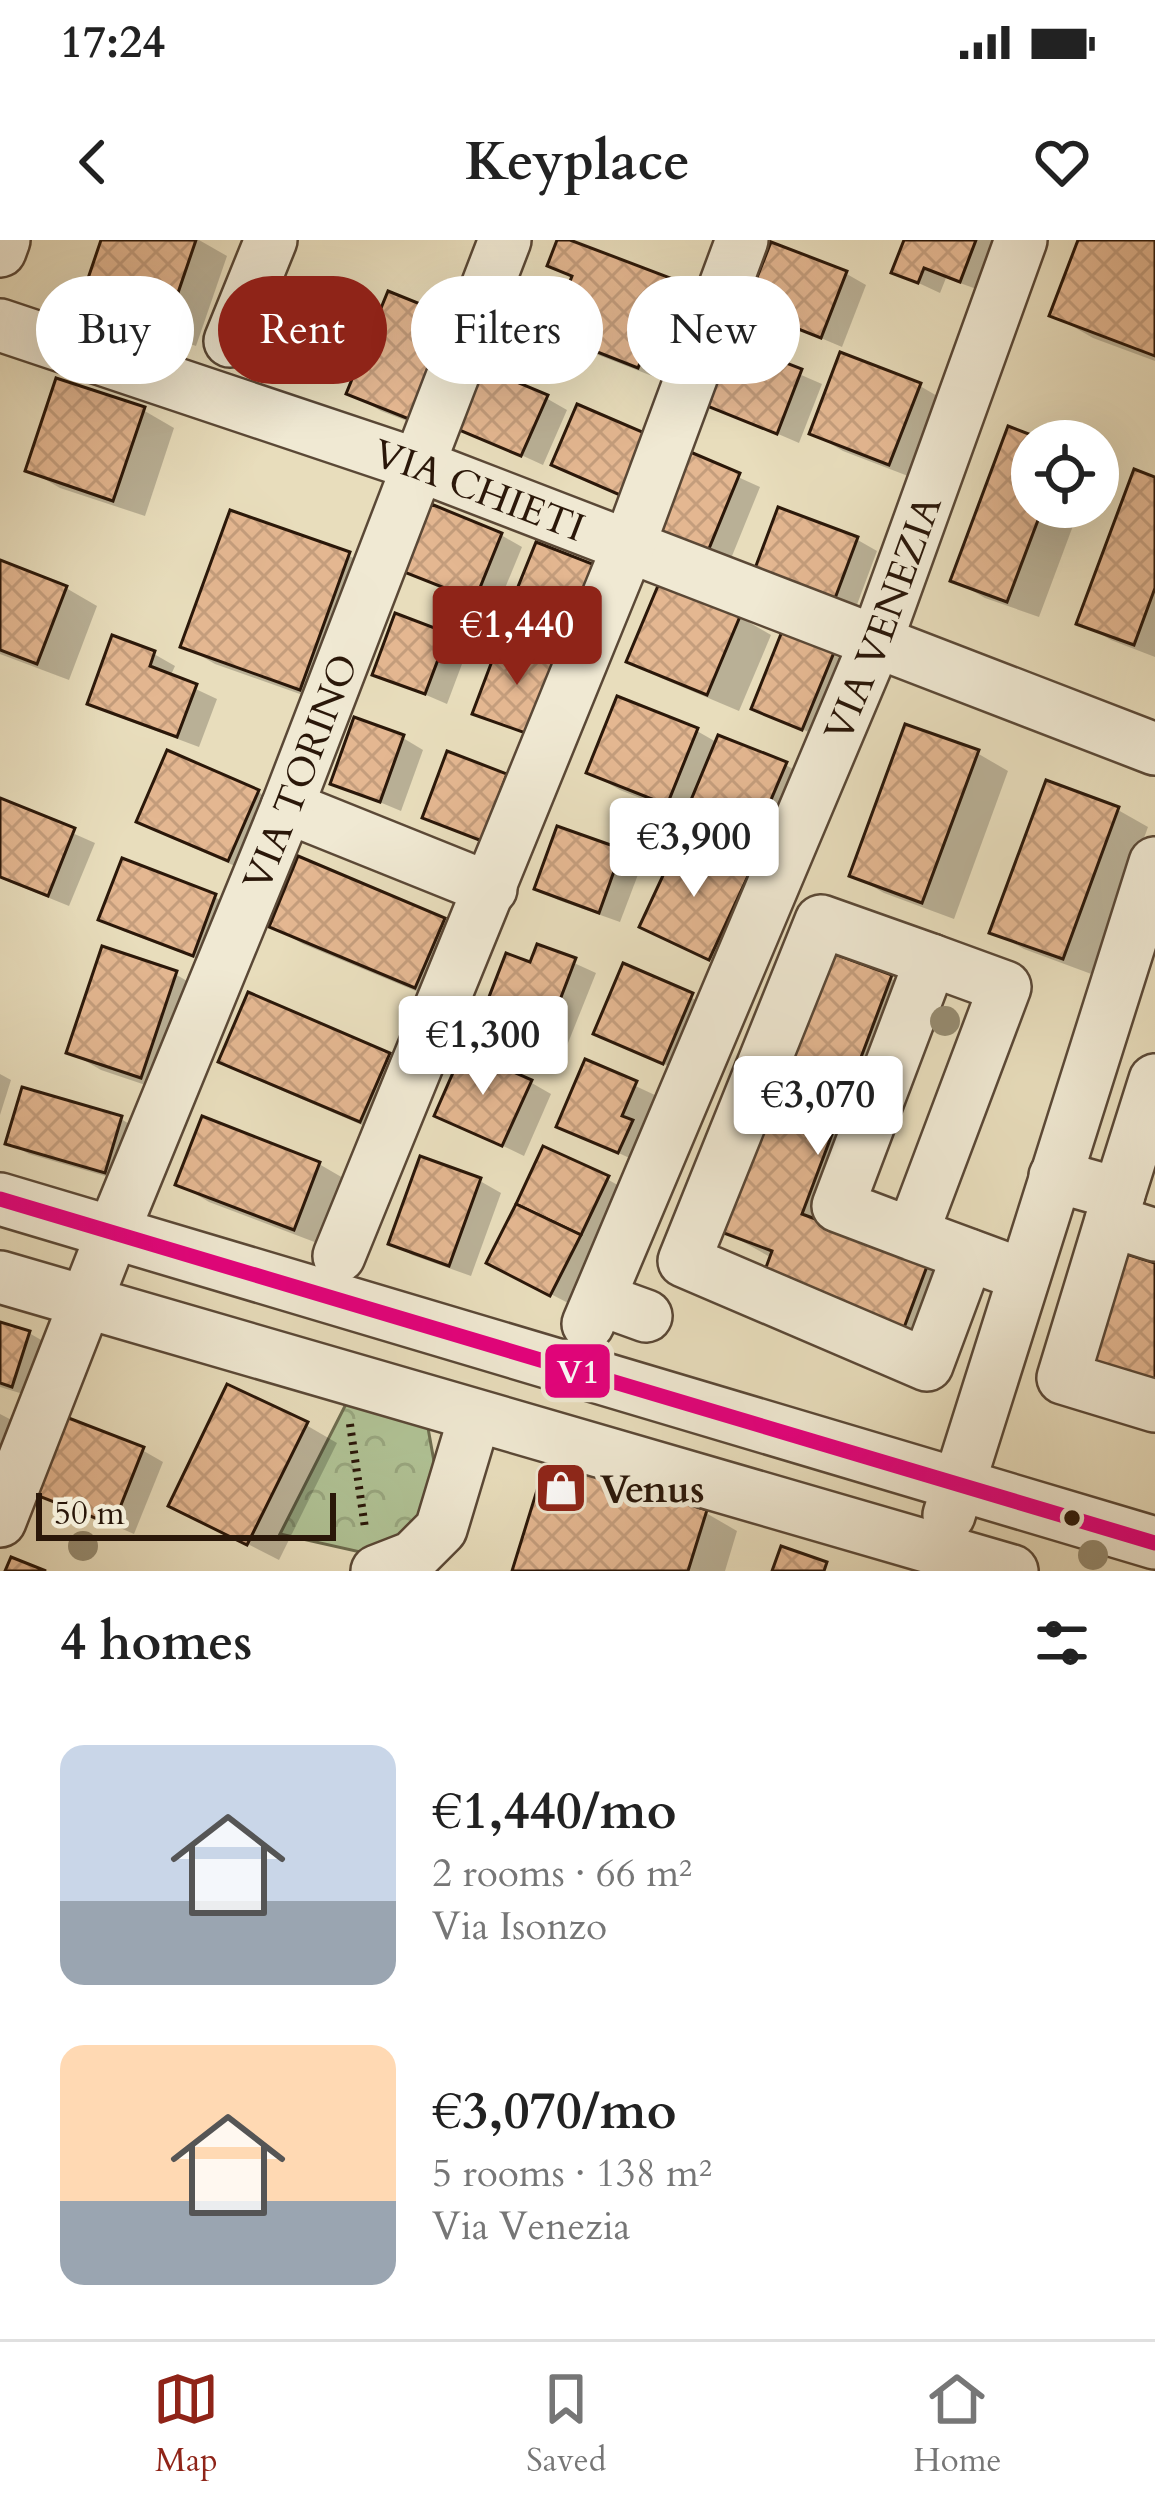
<!DOCTYPE html>
<meta charset="utf-8">
<style>
body{margin:0;font-family:Cardo,serif;background:#f6f6f6;color:#222;height:100vh;display:flex;flex-direction:column;font-size:45px;white-space:nowrap}
*{box-sizing:border-box;margin:0}
p{font-size:39px;color:#767676}
.icon{flex:none;width:66px;height:66px;fill:none;stroke:currentColor;stroke-width:2;stroke-linecap:round;stroke-linejoin:round}
.map{position:relative;height:1331px;overflow:hidden}
.details{display:flex;flex-direction:column;background:#fff;flex:1}
.details>*{flex:none}
.top-card{position:absolute;left:36px;top:36px;width:1083px;height:108px;display:flex;gap:24px}
.controls{position:absolute;left:1011px;top:180px;display:grid;gap:24px}
.controls a{display:grid;place-items:center;width:108px;height:108px;border-radius:50%;background:#fff;box-shadow:0 12px 48px #0002;font-size:60px}
.scale{position:absolute;left:36px;bottom:30px;width:300px;box-sizing:border-box;padding-left:12px;border:6px solid #2a1709;border-top:0;font-size:33px;line-height:42px;white-space:nowrap;color:#2a1709;-webkit-text-stroke:9px #f0e9d3;paint-order:stroke}
.price{position:absolute;translate:-50% -102px;padding:0 27px;border-radius:12px;background:#fff;color:#222;font-size:39px;line-height:78px;filter:drop-shadow(0 3px 6px #0008)}
.price::after{content:'';position:absolute;left:50%;top:72px;width:36px;height:27px;margin-left:-18px;background:inherit;clip-path:polygon(0 0,100% 0,50% 100%)}
.price.current{background:#8f2418;color:#fff}
ul{padding:0;list-style:none}
li{display:flex;align-items:center;gap:36px;height:300px;padding:0 60px}
li span{display:grid;place-items:center;flex:none;width:336px;height:240px;border-radius:24px;color:#555}
li>.icon{margin-inline-start:auto}
span .icon{width:144px;height:144px;fill:#fffc;stroke-width:1}
li b{font-size:51px}
h2{display:flex;justify-content:space-between;align-items:center;height:144px;padding:0 60px;font-size:51px}
.pill{padding:0 42px;border-radius:54px;background:#fff;box-shadow:0 12px 48px #0002;font-size:42px;line-height:108px}
.pill.current{background:#8f2418;color:#fff}
.status{display:flex;justify-content:space-between;align-items:center;height:84px;padding:0 60px;background:#fff;direction:ltr}
.status svg{height:33px;fill:currentColor}
header{display:flex;justify-content:space-between;align-items:center;height:156px;padding:0 60px;background:#fff;font-size:54px;font-weight:800}
.menu{display:flex;justify-content:space-around;align-items:center;height:168px;border-top:3px solid #e0e0e0;background:#fff;font-size:33px;color:#767676}
.menu a{display:grid;justify-items:center;gap:6px}
.menu .current{color:#8f2418}
.map>svg:first-child{display:block}
</style>
<div class="status"><b>17:24</b><svg viewBox="0 0 49 12"><path d="M0 12V9h3v3zM5 12V6h3v6zM10 12V3h3v9zM15 12V0h3v12zM26 1h20v11H26zM47 4h2v5h-2z"/></svg></div>
<header><svg class="icon" aria-label="back" viewBox="0 0 24 24"><path d="M15 5l-7 7 7 7"/></svg>Keyplace<svg class="icon" aria-label="heart" viewBox="0 0 24 24"><path d="M12 20l-8-8c-3-5 5-10 8-4 3-6 11-1 8 4z"/></svg></header>
<div class="map">
<svg width="1155" height="1331" viewBox="0 0 1155 1331">
<defs>
<pattern id="park-crowns" width="20" height="18" patternUnits="userSpaceOnUse" patternTransform="scale(3)"><rect width="20" height="18" fill="#b0c295"/><path d="M2 6a3 3 0 1 1 6 0M12 15a3 3 0 1 1 6 0" fill="none" stroke="#98a67f"/></pattern>
<pattern id="building-cross-hatch" width="8" height="8" patternUnits="userSpaceOnUse" patternTransform="scale(3)"><rect width="8" height="8" fill="#e4b791"/><path d="M0 0l8 8M0 8l8-8" fill="none" stroke="#c49d7c"/></pattern>
</defs>
<rect width="100%" height="100%" fill="#e8ddbc"/>
<filter id="stains"><feTurbulence type="fractalNoise" baseFrequency=".00167" numOctaves="4"/><feColorMatrix values="0 0 0 0 .2 0 0 0 0 .09 0 0 0 0 .02 0 0 0 .5 -.17"/></filter>
<radialGradient id="worn" r=".72"><stop offset=".6" stop-color="#630" stop-opacity="0"/><stop offset="1" stop-color="#630" stop-opacity=".3"/></radialGradient>
<polygon fill="url(#park-crowns)" stroke="#6d6c4f" stroke-width="3" points="347,1162 428,1188 435,1227 430,1266 403,1297 369,1314 280,1294"/>
<g fill="#0003">
<polygon points="104,0 199,0 227,16 196,106 115,78 84,60"/>
<polygon points="560,0 671,42 702,60 670,143 560,100 529,82 565,61 574,38 550,25"/>
<polygon points="907,0 1001,0 982,51 946,38 940,53 895,32"/>
<polygon points="1082,0 1155,0 1155,121 1093,98 1053,75"/>
<polygon points="845,33 866,45 842,107 748,67"/>
<polygon points="734,106 822,144 799,203 711,165"/>
<polygon points="842,116 920,146 951,164 921,241 843,211 812,193"/>
<polygon points="350,153 452,181 546,158 567,170 543,225 451,183 446,196 381,171"/>
<polygon points="143,170 174,188 145,276 60,248 29,230"/>
<polygon points="1010,190 1039,201 1032,201 1032,267 1080,267 1039,377 985,358 954,340"/>
<polygon points="689,215 760,247 730,321 680,301"/>
<polygon points="1155,240 1155,417 1111,400 1080,382"/>
<polygon points="501,295 522,307 496,370 407,331"/>
<polygon points="856,299 877,311 855,370 778,342"/>
<polygon points="348,315 379,333 331,465 215,424 184,406"/>
<polygon points="0,324 66,348 97,366 69,440 0,414"/>
<polygon points="662,345 740,377 771,395 739,471 661,438 630,420"/>
<polygon points="397,377 468,408 447,464 375,433"/>
<polygon points="785,393 855,425 824,499 754,467"/>
<polygon points="154,414 175,426 170,437 217,459 199,507 111,474 90,462"/>
<polygon points="697,491 718,503 786,525 806,537 781,597 705,565 698,581 620,550 589,532"/>
<polygon points="403,498 423,510 401,571 334,543"/>
<polygon points="977,513 1008,531 954,679 884,653 853,635"/>
<polygon points="258,552 289,570 260,637 171,598 140,580"/>
<polygon points="0,561 95,603 69,666 0,638"/>
<polygon points="1118,570 1148,587 1094,735 1024,709 993,692"/>
<polygon points="680,605 779,655 741,735 642,686"/>
<polygon points="621,612 642,624 620,682 558,660 538,648"/>
<polygon points="215,657 235,669 214,725 123,691 102,679"/>
<polygon points="444,681 475,698 447,764 303,704 272,686"/>
<polygon points="539,707 596,733 566,808 486,774 532,726"/>
<polygon points="625,727 713,768 685,833 617,804"/>
<polygon points="175,734 206,752 172,854 101,830 70,812"/>
<polygon points="890,738 930,761 843,992 927,1023 967,1046 942,1113 720,989"/>
<polygon points="389,816 420,833 392,898 253,838 222,820"/>
<polygon points="586,823 657,856 642,889 652,895 640,923 559,885"/>
<polygon points="0,834 11,840 0,875"/>
<polygon points="530,842 551,854 524,916 438,875"/>
<polygon points="121,879 141,891 126,942 29,914 8,902"/>
<polygon points="422,920 480,941 501,953 471,1036 412,1015 392,1003"/>
<polygon points="319,924 350,942 325,1006 209,962 179,944"/>
<polygon points="607,939 628,951 572,1065 510,1033"/>
<polygon points="0,1085 29,1093 50,1105 33,1157 0,1147"/>
<polygon points="0,1174 27,1188 0,1255"/>
<polygon points="306,1185 337,1203 279,1320 172,1265"/>
<polygon points="142,1210 163,1222 134,1294 40,1253"/>
<polygon points="548,1225 706,1273 737,1291 725,1331 515,1331"/>
</g>
<g fill="url(#building-cross-hatch)" stroke="#2a1709" stroke-width="3">
<polygon points="101,0 196,0 165,91 80,62"/>
<polygon points="557,0 570,0 673,39 638,128 526,84 540,48 564,57 572,36 547,26"/>
<polygon points="904,0 976,0 960,42 924,28 918,43 891,33"/>
<polygon points="1078,0 1155,0 1155,116 1049,76"/>
<polygon points="771,2 847,31 821,98 745,68"/>
<polygon points="388,51 455,78 414,181 346,154"/>
<polygon points="732,102 802,129 777,194 707,166"/>
<polygon points="840,112 921,143 889,225 809,194"/>
<polygon points="478,126 548,155 521,216 452,187"/>
<polygon points="56,138 145,167 113,261 25,231"/>
<polygon points="577,164 647,194 620,255 551,225"/>
<polygon points="1008,186 1047,201 1032,201 1032,267 1043,267 1007,362 950,341"/>
<polygon points="688,211 740,233 708,311 655,290"/>
<polygon points="1134,229 1155,237 1155,348 1134,405 1076,384"/>
<polygon points="431,264 502,293 475,360 404,332"/>
<polygon points="778,267 858,297 834,361 754,331"/>
<polygon points="230,270 350,312 300,450 180,407"/>
<polygon points="536,302 595,325 569,393 509,369"/>
<polygon points="0,320 67,346 37,424 0,410"/>
<polygon points="660,341 741,374 707,455 626,422"/>
<polygon points="395,373 448,393 425,454 372,435"/>
<polygon points="783,389 835,410 802,490 751,469"/>
<polygon points="112,395 155,411 150,426 197,444 177,497 87,464"/>
<polygon points="500,400 561,423 534,496 472,474"/>
<polygon points="617,456 698,488 667,565 586,533"/>
<polygon points="354,477 404,495 380,562 330,544"/>
<polygon points="905,484 979,510 922,663 849,636"/>
<polygon points="718,495 787,522 759,588 691,560"/>
<polygon points="167,510 259,550 228,621 136,582"/>
<polygon points="447,511 507,534 482,601 422,578"/>
<polygon points="1046,540 1119,567 1063,719 989,693"/>
<polygon points="0,558 75,588 48,656 0,637"/>
<polygon points="557,586 622,609 599,673 534,649"/>
<polygon points="679,601 749,634 709,720 639,687"/>
<polygon points="298,616 445,678 415,748 269,687"/>
<polygon points="122,618 216,654 193,716 98,680"/>
<polygon points="537,704 576,718 545,799 482,775 506,713 530,722"/>
<polygon points="102,706 177,731 141,838 66,813"/>
<polygon points="821,709 892,735 802,974 929,1021 902,1093 761,1041 772,1011 716,990"/>
<polygon points="623,723 693,753 663,824 593,794"/>
<polygon points="248,752 390,813 360,882 218,822"/>
<polygon points="463,810 532,840 502,906 434,876"/>
<polygon points="585,819 637,841 622,876 633,880 618,913 556,887"/>
<polygon points="22,847 122,876 105,933 5,904"/>
<polygon points="202,876 320,922 294,990 175,945"/>
<polygon points="543,906 609,936 581,995 516,964"/>
<polygon points="420,916 481,938 449,1026 388,1004"/>
<polygon points="516,964 581,995 550,1056 486,1023"/>
<polygon points="1120,1012 1155,1023 1155,1156 1082,1134"/>
<polygon points="0,1082 30,1091 12,1147 0,1143"/>
<polygon points="227,1144 308,1182 247,1305 168,1266"/>
<polygon points="66,1177 144,1207 113,1285 36,1255"/>
<polygon points="546,1221 707,1270 688,1331 512,1331"/>
<polygon points="781,1306 827,1322 824,1331 772,1331"/>
<polygon points="11,1317 46,1331 5,1331"/>
</g>
<g fill="none" stroke-linecap="round" stroke-linejoin="round">
<g stroke="#5a4836" stroke-width="56">
<g id="minor">
<polyline points="0,11 4,0"/>
<path id="s1" d="M0 85 418 225 1155 509"/>
<polyline points="230,101 271,0"/>
<polyline points="287,567 491,649"/>
<polyline points="931,720 821,681 684,1021 927,1125 968,1015"/>
<polyline points="1055,936 1119,954 1063,1138 1155,1166"/>
<polyline points="1119,954 1155,840"/>
<polyline points="0,959 1155,1303"/>
<polyline points="1111,981 1155,995"/>
<polyline points="912,994 838,966 931,720 1005,747 912,994 1023,1035"/>
<polyline points="339,1016 629,305 742,0"/>
<polyline points="0,1037 1012,1331"/>
<polyline points="599,1059 646,1076"/>
<path id="s2" d="M588 1084 877 399 1021 0"/>
<polyline points="949,1275 1155,623"/>
<path id="s3" d="M0 1281 113 992 287 567 505 0"/>
<polyline points="377,1331 413,1317 441,1289 475,1176"/>
</g>
</g>
<polyline stroke="#2a1709" stroke-width="8" stroke-dasharray="3 6" stroke-linecap="butt" points="350,1184 365,1288"/>
<use href="#minor" stroke="#f0e9d3" stroke-width="51"/>
<g stroke="#f0e9d3" stroke-width="24">
<polyline id="bus-1" points="0,959 1155,1303"/>
</g>
<use href="#bus-1" stroke="#e5007d" stroke-width="15"/>
</g>
<g fill="#968c71">
<circle cx="945" cy="781" r="15"/>
<circle cx="83" cy="1306" r="15"/>
<circle cx="1093" cy="1315" r="15"/>
</g>
<defs>
<g id="shop-square" transform="scale(2.7)"><rect x="-9" y="-9" width="18" height="18" rx="4" fill="#8f2418" stroke="#f0e9d3"/><path d="M-5-2.5h2.3a2.7 3.5 0 0 1 5.4 0H5L5.5 6h-11ZM-1.5-2.5h3a1.5 2.3 0 0 0-3 0Z" fill="#fff"/></g>
</defs>
<g fill-rule="evenodd">
<use href="#shop-square" x="561" y="1248"/>
</g>
<circle fill="#2a1709" stroke="#f0e9d3" stroke-width="4.5" cx="1072" cy="1278" r="10"/>
<g text-anchor="middle" stroke-width="10" stroke-linejoin="round" paint-order="stroke">
<g font-size="39" fill="#2a1709" stroke="#f0e9d3">
<text dy="14" stroke="none"><textPath href="#s1" startOffset="507">VIA CHIETI</textPath></text>
<text dy="14" stroke="none"><textPath href="#s2" startOffset="765">VIA VENEZIA</textPath></text>
<text dy="14" stroke="none"><textPath href="#s3" startOffset="807">VIA TORINO</textPath></text>
</g>
<g font-size="39" font-weight="bold" fill="#2a1709" stroke="#f0e9d3" text-anchor="start">
<text x="600" y="1262">Venus</text>
</g>
</g>
<rect stroke="#f0e9d3" stroke-width="4.5" x="543" y="1102" width="69" height="58" rx="12" fill="#e5007d"/>
<g font-size="33" text-anchor="middle" font-weight="bold" fill="#fff">
<text x="578" y="1143">V1</text>
</g>
<rect width="100%" height="100%" filter="url(#stains)"/>
<rect width="100%" height="100%" fill="url(#worn)"/>
</svg>
<div class="controls">
<a><svg class="icon" aria-label="locate" viewBox="0 0 24 24"><circle cx="12" cy="12" r="6"/><path d="M12 2v4M12 18v4M2 12h4M18 12h4"/></svg></a>
</div>
<div class="scale">50 m</div>
<b class="price current" style="left:517px;top:448px">€1,440</b>
<b class="price" style="left:694px;top:660px">€3,900</b>
<b class="price" style="left:483px;top:858px">€1,300</b>
<b class="price" style="left:818px;top:918px">€3,070</b>
<div class="top-card">
<a class="pill">Buy</a>
<a class="pill current">Rent</a>
<a class="pill">Filters</a>
<a class="pill">New</a>
</div>
</div>
<section class="details">
<h2>4 homes<svg class="icon" aria-label="filters" viewBox="0 0 24 24"><path d="M4 7h16M4 17h16"/><circle cx="9" cy="7" r="2"/><circle cx="15" cy="17" r="2"/></svg></h2>
<ul>
<li><span style="background:linear-gradient(#c9d6e8 65%,#9aa5b1 0)"><svg class="icon" aria-label="home" viewBox="0 0 24 24"><path d="M3 11l9-7 9 7M6 9v11h12V9"/></svg></span><div><b>€1,440/mo</b><p>2 rooms · 66 m²</p><p>Via Isonzo</p></div></li>
<li><span style="background:linear-gradient(#ffd9b3 65%,#9aa5b1 0)"><svg class="icon" aria-label="home" viewBox="0 0 24 24"><path d="M3 11l9-7 9 7M6 9v11h12V9"/></svg></span><div><b>€3,070/mo</b><p>5 rooms · 138 m²</p><p>Via Venezia</p></div></li>
</ul>
</section>
<nav class="menu">
<a class="current"><svg class="icon" aria-label="map" viewBox="0 0 24 24"><path d="M3 6l6-2 6 2 6-2v14l-6 2-6-2-6 2zM9 4v14M15 6v14"/></svg>Map</a>
<a><svg class="icon" aria-label="saved" viewBox="0 0 24 24"><path d="M7 4h10v16l-5-4-5 4z"/></svg>Saved</a>
<a><svg class="icon" aria-label="home" viewBox="0 0 24 24"><path d="M3 11l9-7 9 7M6 9v11h12V9"/></svg>Home</a>
</nav>
